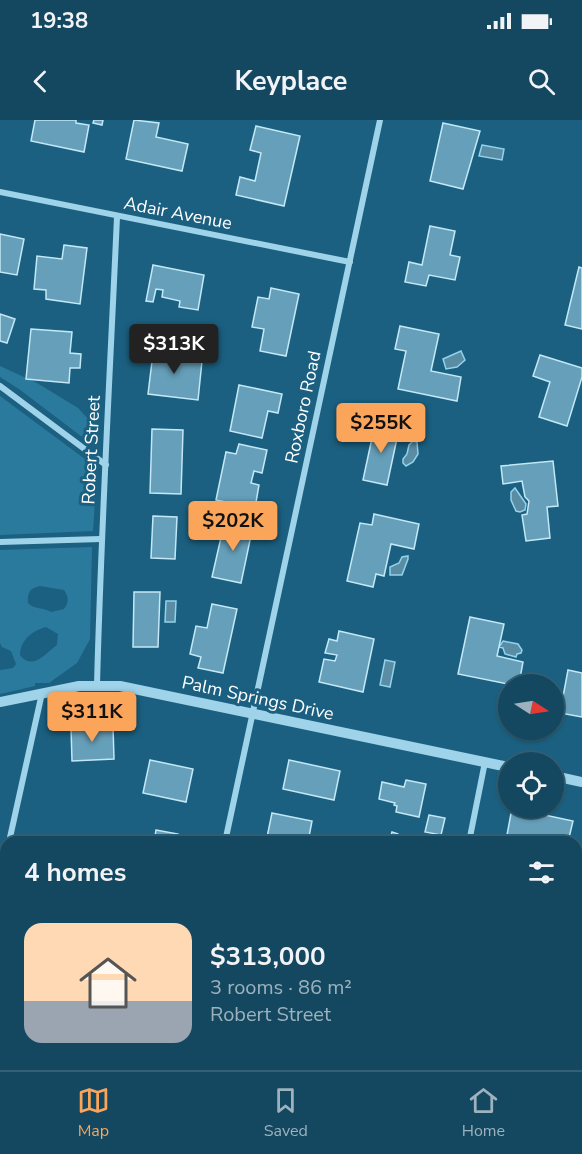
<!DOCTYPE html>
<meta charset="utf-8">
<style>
body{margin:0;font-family:"Nunito Sans",sans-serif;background:#1d4f66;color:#f1f3f6;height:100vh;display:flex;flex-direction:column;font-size:22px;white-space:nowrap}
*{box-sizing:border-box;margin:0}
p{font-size:20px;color:#9db2bd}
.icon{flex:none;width:33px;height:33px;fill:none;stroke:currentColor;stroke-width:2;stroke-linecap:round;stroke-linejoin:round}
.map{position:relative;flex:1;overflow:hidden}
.side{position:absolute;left:0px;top:716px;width:582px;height:236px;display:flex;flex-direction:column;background:#144860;border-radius:18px 18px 0 0;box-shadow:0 2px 4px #0004,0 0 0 2px #336075}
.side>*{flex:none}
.needle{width:39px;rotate:102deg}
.controls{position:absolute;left:498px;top:554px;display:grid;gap:12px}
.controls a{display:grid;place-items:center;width:66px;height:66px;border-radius:50%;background:#144860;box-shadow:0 2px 4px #0004,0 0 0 2px #336075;font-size:30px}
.price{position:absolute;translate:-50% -51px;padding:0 14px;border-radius:6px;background:#fba55b;color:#111;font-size:20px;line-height:39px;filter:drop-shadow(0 2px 3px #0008)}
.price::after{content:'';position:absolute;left:50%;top:36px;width:18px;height:14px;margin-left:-9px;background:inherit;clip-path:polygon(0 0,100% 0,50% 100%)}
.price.current{background:#222;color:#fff}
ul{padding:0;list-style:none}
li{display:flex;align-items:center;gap:18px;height:150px;padding:0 24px}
li span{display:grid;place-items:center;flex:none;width:168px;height:120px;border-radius:18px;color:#555}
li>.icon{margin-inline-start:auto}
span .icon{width:72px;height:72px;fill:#fffc;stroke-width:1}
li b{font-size:26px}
h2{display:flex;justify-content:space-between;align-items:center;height:72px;padding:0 24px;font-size:26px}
.status{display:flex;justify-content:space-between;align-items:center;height:42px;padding:0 30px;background:#144860;direction:ltr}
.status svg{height:16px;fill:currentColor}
header{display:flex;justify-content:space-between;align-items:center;height:78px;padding:0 24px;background:#144860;font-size:27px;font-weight:700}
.menu{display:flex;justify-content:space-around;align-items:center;height:84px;border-top:2px solid #336075;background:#144860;font-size:16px;color:#9db2bd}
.menu a{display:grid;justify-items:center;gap:3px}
.menu .current{color:#fba55b}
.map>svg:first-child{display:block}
</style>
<div class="status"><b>19:38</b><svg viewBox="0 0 49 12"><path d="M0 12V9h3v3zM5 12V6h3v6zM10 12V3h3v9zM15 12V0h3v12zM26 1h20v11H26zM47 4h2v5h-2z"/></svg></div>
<header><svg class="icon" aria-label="back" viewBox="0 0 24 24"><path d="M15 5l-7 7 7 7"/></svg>Keyplace<svg class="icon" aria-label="search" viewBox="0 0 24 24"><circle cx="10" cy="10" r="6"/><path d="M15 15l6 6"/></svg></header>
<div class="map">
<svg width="582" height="950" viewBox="0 0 582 950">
<rect width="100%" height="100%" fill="#1b6080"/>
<g fill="#2a7a9d" fill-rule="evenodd">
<polygon points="0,246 37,263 78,288 99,311 98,329 19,269 0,257"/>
<polygon points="0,276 97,348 93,411 0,415"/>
<path d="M92 427 90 519 77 543 49 563H35V566L0 574V550L13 548 16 544 11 531 2 527 0 523V430ZM40 466 64 470C69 478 69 482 64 489L51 492C43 487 35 490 28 483 27 473 30 468 40 466ZM46 507 58 514 57 525C45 534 32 551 20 535 21 519 32 511 46 507Z"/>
</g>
<g fill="#5a8ca4" stroke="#91d2ec" stroke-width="1.5">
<polygon points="482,25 504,29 502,40 479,36"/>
<polygon points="461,231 465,240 457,247 446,249 443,239"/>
<polygon points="413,321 417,322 418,334 413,342 406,346 403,343 403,339 407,334 409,325"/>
<polygon points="515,368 526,384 525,390 520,392 516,391 511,380 511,372"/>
<polygon points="408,436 408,439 402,455 390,455 390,447 399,443 402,437"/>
<polygon points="166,481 176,481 175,502 165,502"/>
<polygon points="503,521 518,524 522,530 521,533 517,534 516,537 505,534 503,528 499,527"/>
<polygon points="385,540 395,542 390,567 380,565"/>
</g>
<g fill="#669fb9" stroke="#c3e8f7" stroke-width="1.5">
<polygon points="35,0 76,0 76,3 89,5 84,32 31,21"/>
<polygon points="94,0 103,0 102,5 93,3"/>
<polygon points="134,0 159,3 156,17 188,24 182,51 126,39"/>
<polygon points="443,3 480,11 463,69 430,61"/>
<polygon points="256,6 300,16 284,86 236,75 240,57 255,61 261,33 250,30"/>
<polygon points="430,106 455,111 450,135 460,137 455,160 429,155 426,166 405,162 409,142 422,145"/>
<polygon points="0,114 24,119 17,155 0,152"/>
<polygon points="64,125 87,128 80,184 46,179 46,170 34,169 37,136 62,139"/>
<polygon points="153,145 204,155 198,190 179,187 180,181 162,177 163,170 156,169 153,182 146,181"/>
<polygon points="579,147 582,148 582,209 565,205"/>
<polygon points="271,168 299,174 286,236 260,231 264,209 252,207 258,177 269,179"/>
<polygon points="0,194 15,199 7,223 0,221"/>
<polygon points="400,206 439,214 431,251 461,257 457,281 398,269 406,231 395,229"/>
<polygon points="31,209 72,212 70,233 81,234 80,248 70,248 69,263 26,259"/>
<polygon points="154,225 178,228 177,238 202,241 198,280 148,274"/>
<polygon points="540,235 582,248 582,257 567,306 539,297 550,262 533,256"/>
<polygon points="239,265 282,274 278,293 268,291 262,318 230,311"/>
<polygon points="375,304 399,309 387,365 363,360"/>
<polygon points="152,309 183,310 181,374 150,373"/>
<polygon points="239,324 267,330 262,353 254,351 251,363 259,365 255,388 216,380 226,332 236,334"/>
<polygon points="553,341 558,386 547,387 550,418 526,421 522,395 527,394 529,381 525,377 522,361 503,364 501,346"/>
<polygon points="374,394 419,404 414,429 391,424 384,456 376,454 373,467 347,461 360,403 372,405"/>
<polygon points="153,396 177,397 175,439 151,438"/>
<polygon points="225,400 253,406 241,463 212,457"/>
<polygon points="134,472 160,472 158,527 133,527"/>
<polygon points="212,484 237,489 223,553 198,548 201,537 190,534 196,506 207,508"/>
<polygon points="470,497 504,504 497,536 523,542 519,564 508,564 458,554"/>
<polygon points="339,511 374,519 363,572 319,562 324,539 335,541 337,535 325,533 329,519 337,521"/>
<polygon points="568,550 582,553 582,597 560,593"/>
<polygon points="113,606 114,639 72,641 71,608"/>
<polygon points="150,640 193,649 186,682 143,673"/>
<polygon points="289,640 340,651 334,680 283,669"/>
<polygon points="406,660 426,664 419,697 396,692 397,686 394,685 395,683 379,679 382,662 404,667"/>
<polygon points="512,688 573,701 568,722 537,722 507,715"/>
<polygon points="272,693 312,701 308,722 266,722"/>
<polygon points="429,695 445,698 441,715 425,712"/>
<polygon points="156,710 178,714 176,722 154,722"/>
<polygon points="392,712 398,714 397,720 390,719"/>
<polygon points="49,716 71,720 71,722 48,722"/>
<polygon points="582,752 582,775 577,774"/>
<polygon points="576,904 582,906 582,942 576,941"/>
<polygon points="0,927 6,928 6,945 35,945 34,950 0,950"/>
<polygon points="89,945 92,945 116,950 88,950"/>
<polygon points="214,945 237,950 213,950"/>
</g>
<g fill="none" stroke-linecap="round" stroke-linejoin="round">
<g stroke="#9fd3ea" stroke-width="6">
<polyline points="0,72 350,142"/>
<polyline points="0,266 106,345"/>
<polyline points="0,422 101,419"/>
<path d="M97 565C101 409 110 253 117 97"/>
<polyline points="9,722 42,573"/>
<polyline points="225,722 380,0"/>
<polyline points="469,722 485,642"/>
<polyline points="0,764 6,736"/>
<polyline points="178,950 179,945"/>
<polyline points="424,950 425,945"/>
</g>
<g stroke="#9fd3ea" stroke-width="10">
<polyline points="0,582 79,566 120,566 508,647"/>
<polyline points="554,656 582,662"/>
</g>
</g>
<g text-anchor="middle" stroke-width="6" stroke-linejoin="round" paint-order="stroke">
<g font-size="18" fill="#fff" stroke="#1b6080">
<text transform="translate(178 93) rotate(11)" y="6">Adair Avenue</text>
<text transform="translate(303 287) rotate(-78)" y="6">Roxboro Road</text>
<text transform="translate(91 330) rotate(-87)" y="6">Robert Street</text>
<text transform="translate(258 578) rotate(12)" y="6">Palm Springs Drive</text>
</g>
</g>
</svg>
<div class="controls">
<a><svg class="needle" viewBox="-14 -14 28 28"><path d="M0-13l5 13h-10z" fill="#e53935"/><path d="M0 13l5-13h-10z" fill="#9db2bd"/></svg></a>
<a><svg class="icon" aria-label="locate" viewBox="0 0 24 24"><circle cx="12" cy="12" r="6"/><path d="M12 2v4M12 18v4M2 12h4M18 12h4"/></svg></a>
</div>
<b class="price current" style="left:174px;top:255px">$313K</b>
<b class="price" style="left:381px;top:334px">$255K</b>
<b class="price" style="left:233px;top:432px">$202K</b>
<b class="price" style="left:92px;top:623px">$311K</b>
<section class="side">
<h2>4 homes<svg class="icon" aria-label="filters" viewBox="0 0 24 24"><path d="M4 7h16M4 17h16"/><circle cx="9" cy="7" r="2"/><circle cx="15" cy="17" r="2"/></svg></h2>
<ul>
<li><span style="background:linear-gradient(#ffd9b3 65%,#9aa5b1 0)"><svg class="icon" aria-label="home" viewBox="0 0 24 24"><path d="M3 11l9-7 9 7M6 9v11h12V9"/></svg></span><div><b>$313,000</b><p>3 rooms · 86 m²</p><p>Robert Street</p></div></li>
</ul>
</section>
</div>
<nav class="menu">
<a class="current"><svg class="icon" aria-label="map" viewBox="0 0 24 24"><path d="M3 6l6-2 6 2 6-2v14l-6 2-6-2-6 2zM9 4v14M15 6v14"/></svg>Map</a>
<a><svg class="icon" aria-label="saved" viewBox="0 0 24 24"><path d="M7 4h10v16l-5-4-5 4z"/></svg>Saved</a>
<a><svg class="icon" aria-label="home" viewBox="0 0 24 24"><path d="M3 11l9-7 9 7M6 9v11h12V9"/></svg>Home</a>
</nav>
